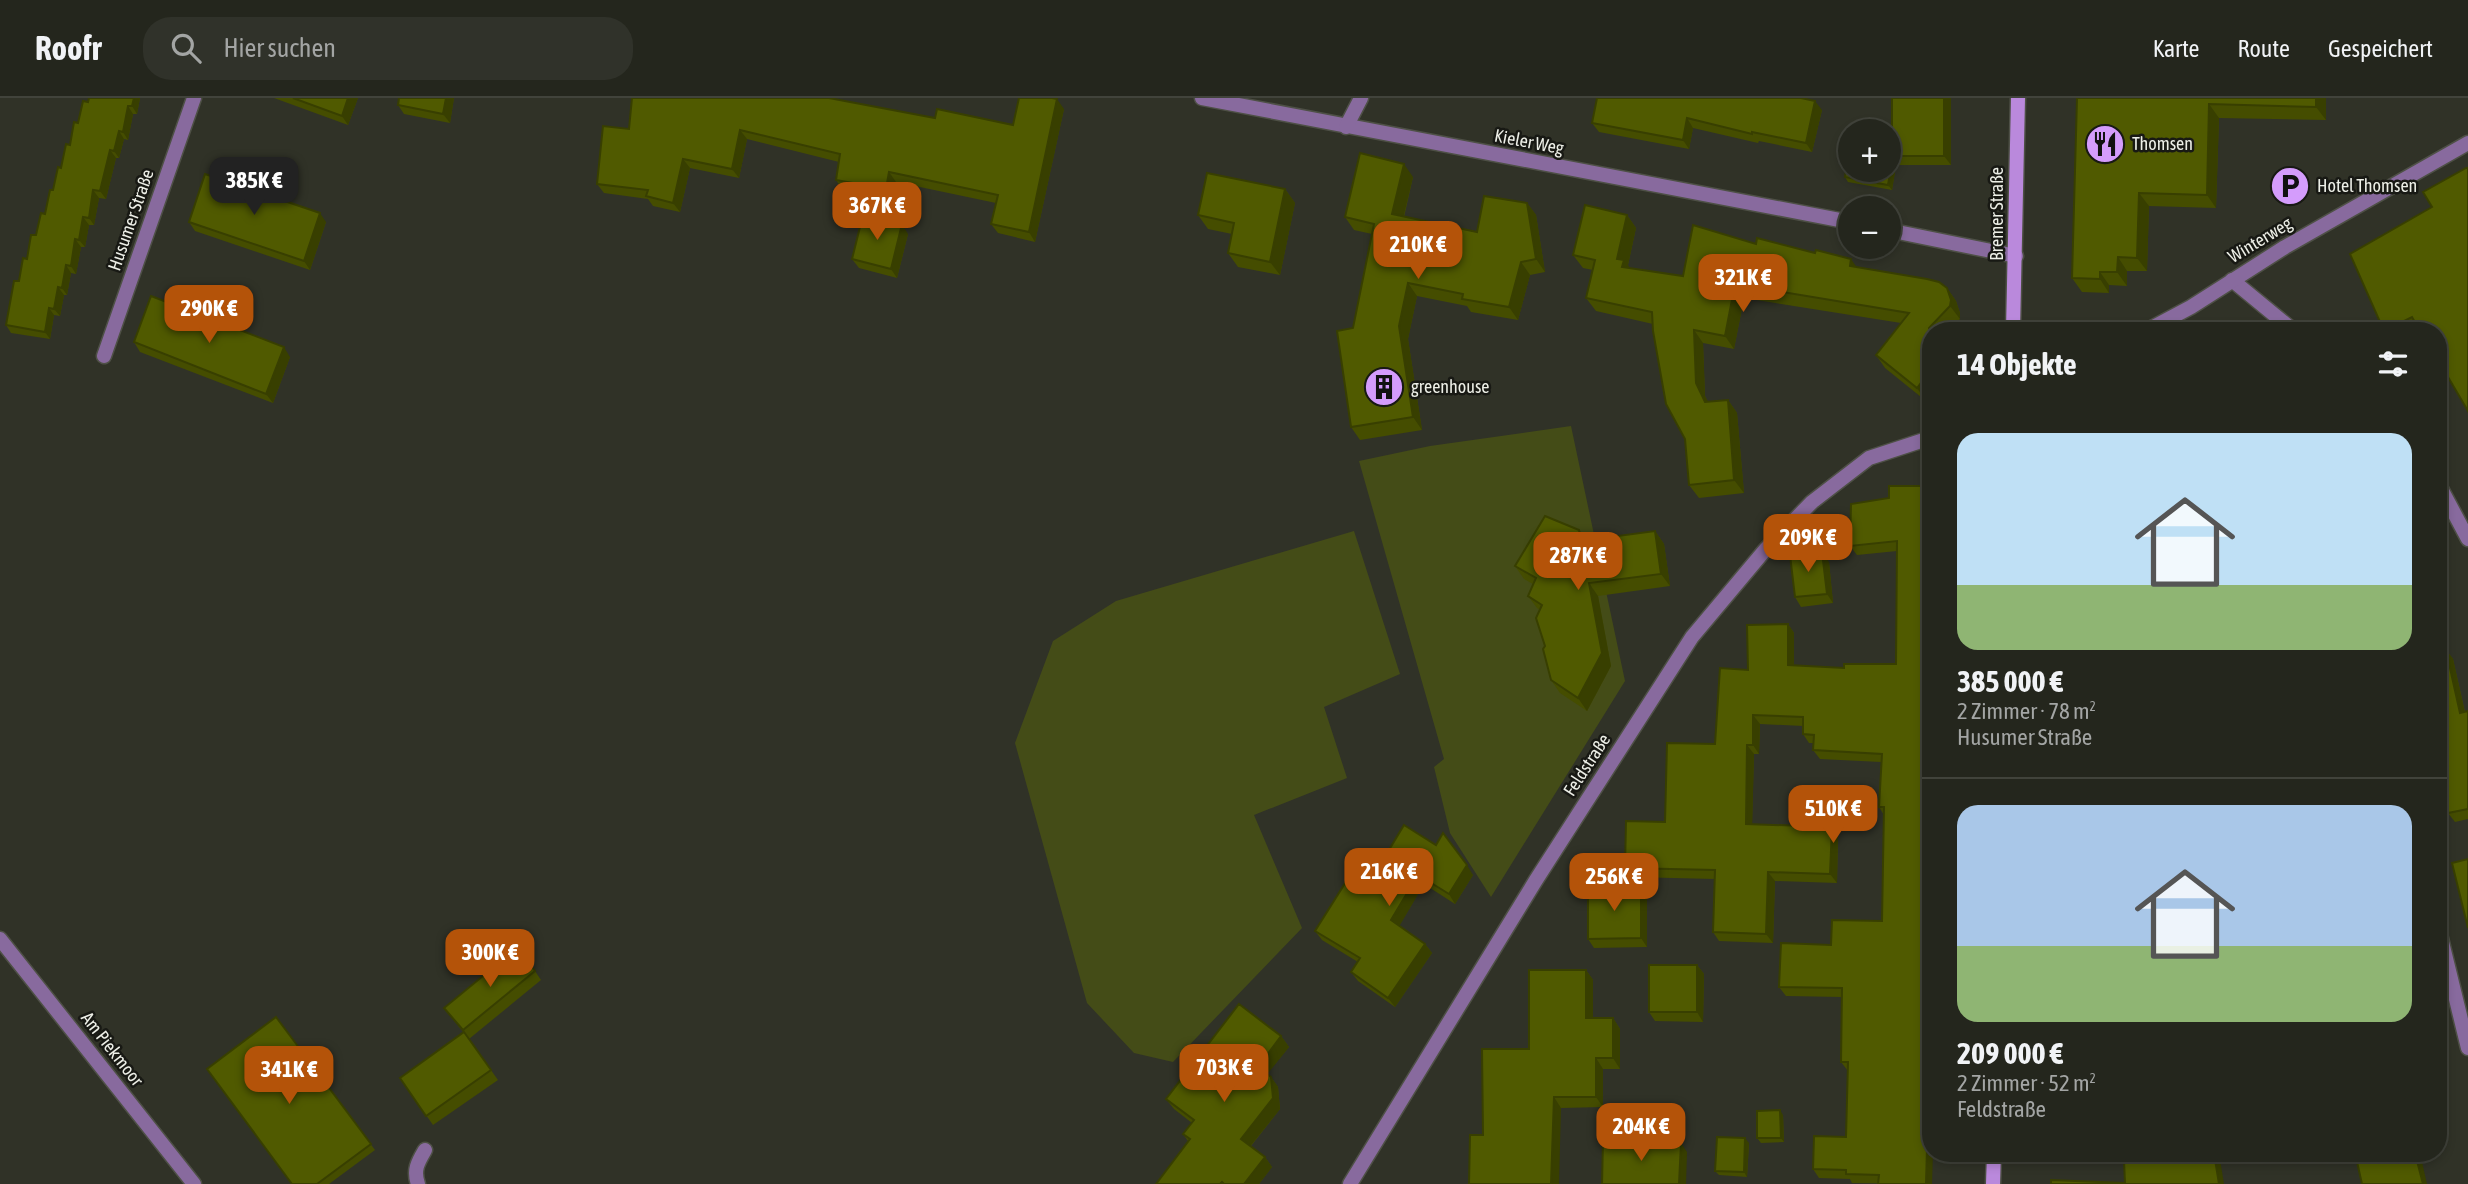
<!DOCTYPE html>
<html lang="de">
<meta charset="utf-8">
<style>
body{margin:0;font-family:"Asap Condensed",sans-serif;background:#30322a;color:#f1f3f6;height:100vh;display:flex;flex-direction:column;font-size:26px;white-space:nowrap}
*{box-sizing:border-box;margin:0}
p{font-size:23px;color:#a3a5a4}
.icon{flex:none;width:38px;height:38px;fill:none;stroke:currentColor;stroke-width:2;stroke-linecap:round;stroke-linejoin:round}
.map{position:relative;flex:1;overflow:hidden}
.sheet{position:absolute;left:1922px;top:224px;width:525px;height:840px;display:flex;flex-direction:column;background:#24261d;border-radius:28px;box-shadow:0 4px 10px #0003,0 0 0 2px #41433b}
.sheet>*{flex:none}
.fabs{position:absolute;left:1838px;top:21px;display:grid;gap:14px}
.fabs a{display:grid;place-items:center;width:63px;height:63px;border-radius:50%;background:#24261d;box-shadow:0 4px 10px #0003,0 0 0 2px #41433b;font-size:35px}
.price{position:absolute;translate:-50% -60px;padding:0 16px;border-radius:14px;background:#b45309;color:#fff;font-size:23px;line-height:46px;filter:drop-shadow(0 2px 4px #0008)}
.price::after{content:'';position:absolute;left:50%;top:42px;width:21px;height:16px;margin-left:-10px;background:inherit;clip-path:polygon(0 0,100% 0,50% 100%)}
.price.on{background:#222;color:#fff}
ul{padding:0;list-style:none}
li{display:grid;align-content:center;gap:14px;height:371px;padding:0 35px}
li+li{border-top:2px solid #41433b}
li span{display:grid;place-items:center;height:217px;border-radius:21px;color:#555}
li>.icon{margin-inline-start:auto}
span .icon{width:126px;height:126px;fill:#fffc;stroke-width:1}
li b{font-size:30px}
h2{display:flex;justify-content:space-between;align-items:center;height:84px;padding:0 35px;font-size:30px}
header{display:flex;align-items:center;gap:42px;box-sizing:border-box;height:98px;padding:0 35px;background:#24261d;border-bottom:2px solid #41433b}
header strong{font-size:33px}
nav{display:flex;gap:38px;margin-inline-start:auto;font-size:24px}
.search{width:490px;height:63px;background:#30322a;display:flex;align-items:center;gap:18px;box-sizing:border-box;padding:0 24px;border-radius:28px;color:#a3a5a4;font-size:26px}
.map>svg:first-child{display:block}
</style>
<header>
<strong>Roofr</strong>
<div class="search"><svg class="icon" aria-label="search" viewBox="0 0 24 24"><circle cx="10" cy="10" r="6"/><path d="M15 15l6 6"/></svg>Hier suchen</div>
<nav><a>Karte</a><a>Route</a><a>Gespeichert</a></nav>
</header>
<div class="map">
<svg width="2468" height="1086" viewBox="0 0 2468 1086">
<rect width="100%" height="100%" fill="#303227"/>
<g fill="#444c17">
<polygon points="1571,328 1625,583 1491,799 1450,735 1434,669 1444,661 1359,363 1430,348"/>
<polygon points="1354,433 1400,576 1324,609 1347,680 1254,717 1302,830 1173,964 1134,955 1087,905 1015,645 1053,543 1116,503"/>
</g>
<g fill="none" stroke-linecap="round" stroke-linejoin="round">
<g stroke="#4e5046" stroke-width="17">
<path id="lane" d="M418 1086C413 1072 418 1064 425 1052"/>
</g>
<g stroke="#4e5046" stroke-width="17">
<g id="street">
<polyline points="1202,0 1850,124"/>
<polyline points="1346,29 1361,0"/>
<polyline points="1888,132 2016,158"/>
<polyline points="2232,182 2294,233"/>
<polyline points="2146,233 2191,209 2285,149 2468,45"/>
<polyline points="104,258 194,0"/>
<polyline points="2438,385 2468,441"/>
<polyline points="2438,828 2468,950"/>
<polyline points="0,841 194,1086"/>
<polyline points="1350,1086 1536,782 1692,539 1765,452 1812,404 1869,360 1930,340"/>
</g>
</g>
<g stroke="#4e5046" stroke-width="17">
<g id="secondary">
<polyline points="2013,233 2018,0"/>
<polyline points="1993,1086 1994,1055"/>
</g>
</g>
<use href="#lane" stroke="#886a9e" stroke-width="14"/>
<use href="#street" stroke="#886a9e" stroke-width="14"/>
<use href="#secondary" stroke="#ba89dc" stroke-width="14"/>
</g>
<g fill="#454d00">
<polygon points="89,0 140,0 137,16 133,16 128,42 124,41 119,60 116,60 106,101 99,100 94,127 89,127 85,149 81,149 76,176 71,175 67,197 64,197 60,218 54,217 50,241 11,235 6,227 19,183 70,47"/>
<polygon points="274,0 358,0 348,27"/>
<polygon points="454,0 450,25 404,16 398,7"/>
<polygon points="1892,0 1951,0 1951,67 1899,67 1892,58"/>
<polygon points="2077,0 2326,0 2326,22 2219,20 2216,110 2149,108 2147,173 2127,173 2127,188 2109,187 2109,195 2082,194 2072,180"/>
<polygon points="1064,11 1035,144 998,135 991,126 996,105 896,84 893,100 842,91 836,82 839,64 747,41 739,80 690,70 680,114 653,108 648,101 604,95 597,86 629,31 935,20 1013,27"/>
<polygon points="1822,12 1812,54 1759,43 1758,45 1693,30 1689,51 1599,34 1592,25"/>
<polygon points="1892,64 1896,68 1892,92 1848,84 1845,79"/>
<polygon points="2466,70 2438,233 2384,233 2432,109"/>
<polygon points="1413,79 1404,119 1477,134 1527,105 1536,117 1545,174 1530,177 1518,222 1471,214 1467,208 1417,198 1408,241 1422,332 1360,342 1351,329 1353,230 1372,136 1354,132 1345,119"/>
<polygon points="1285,91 1295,105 1280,177 1238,169 1228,155 1232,136 1208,131 1198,117"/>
<polygon points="1627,117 1636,130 1628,167 1629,170 1683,178 1756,146 1947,190 1956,203 1960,215 1960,221 1948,233 1930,233 1930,298 1926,303 1885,270 1876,257 1901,225 1744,200 1734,251 1703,245 1705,298 1708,304 1728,302 1737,315 1744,395 1699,400 1689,387 1685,341 1653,226 1596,213 1586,200 1593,172 1583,170 1573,157"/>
<polygon points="189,124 326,124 310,172 195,133"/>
<polygon points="908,136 897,180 859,170 852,161"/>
<polygon points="134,244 290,259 273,305 140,254"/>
<polygon points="1930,388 1930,1055 1932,1086 1852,1085 1850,1081 1819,1080 1813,1071 1846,1039 1848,973 1841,964 1842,899 1786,898 1779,889 1831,847 1882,823 1884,717 1879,709 1881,664 1820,661 1813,652 1814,645 1809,645 1803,636 1803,628 1760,626 1759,656 1754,656 1752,726 1838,738 1837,785 1775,783 1773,845 1719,843 1713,834 1715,781 1631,779 1625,770 1665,724 1715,646 1748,572 1788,526 1794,535 1794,568 1844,570 1896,566 1897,453 1857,457 1850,448 1889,400"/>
<polygon points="1579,432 1586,443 1655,433 1664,446 1670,488 1598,498 1611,568 1587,613 1560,595 1551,582 1540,512 1537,510 1528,498 1533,486 1524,481 1515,468"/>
<polygon points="1829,464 1833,505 1801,509 1795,499"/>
<polygon points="2446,552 2453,561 2465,614 2468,613 2468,721 2455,724 2448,715"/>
<polygon points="1404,727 1473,777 1455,806 1424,786 1399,828 1425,846 1432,855 1395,909 1358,883 1351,874 1358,864 1322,842 1315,833 1366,790"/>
<polygon points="1641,790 1647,799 1647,849 1594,850 1588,841"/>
<polygon points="1697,867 1704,876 1703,924 1655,923 1649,914"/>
<polygon points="1586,872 1593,882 1593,920 1613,920 1620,931 1620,971 1603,971 1603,1009 1561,1010 1483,1037"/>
<polygon points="535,873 541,882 469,941 498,982 433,1027 400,980 464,935 444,910"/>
<polygon points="276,919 375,1052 329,1086 292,1086"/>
<polygon points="1281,938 1289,949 1267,976 1271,979 1278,989 1280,1011 1251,1048 1265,1059 1272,1069 1259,1086 1156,1086 1188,1043 1183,1036 1192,1025 1174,1011 1166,1001"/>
<polygon points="1783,1017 1784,1044 1761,1045 1757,1040"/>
<polygon points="1749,1045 1747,1079 1719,1077 1715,1073"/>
</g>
<g fill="#383f00">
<polygon points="134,0 140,0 137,16 132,8"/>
<polygon points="348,0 358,0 348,27 342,18"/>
<polygon points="446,0 454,0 450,25 443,16"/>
<polygon points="1944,0 1951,0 1951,67 1944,58"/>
<polygon points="2316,0 2326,0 2326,22 2316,9"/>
<polygon points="1057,1 1064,11 1035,144 1029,134"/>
<polygon points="1815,3 1822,12 1812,54 1806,45"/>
<polygon points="2209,6 2219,20 2216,110 2207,97"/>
<polygon points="128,8 133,16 128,42 123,34"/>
<polygon points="1687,20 1693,30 1689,51 1683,42"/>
<polygon points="740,32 747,41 739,80 732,71"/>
<polygon points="119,33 124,41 119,60 114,53"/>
<polygon points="110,52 116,60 106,101 100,93"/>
<polygon points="683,61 690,70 680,114 673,105"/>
<polygon points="1892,64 1896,68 1892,92 1888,87"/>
<polygon points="1404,66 1413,79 1401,129 1392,116"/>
<polygon points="889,74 896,84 893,100 886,91"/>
<polygon points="1285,91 1295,105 1280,177 1270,164"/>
<polygon points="93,92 99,100 94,127 89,120"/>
<polygon points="2139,95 2149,108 2147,173 2137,160"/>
<polygon points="1527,105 1536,117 1545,174 1536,161"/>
<polygon points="320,115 326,124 310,172 304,163"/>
<polygon points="1627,117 1636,130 1628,167 1633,175 1632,182 1617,161"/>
<polygon points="83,119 89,127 85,149 79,142"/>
<polygon points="902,126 908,136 897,180 891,171"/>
<polygon points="75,141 81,149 76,176 71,168"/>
<polygon points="2118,159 2127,173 2127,188 2117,174"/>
<polygon points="1851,161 1860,174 1850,168"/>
<polygon points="1521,164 1530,177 1518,222 1509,209"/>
<polygon points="66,167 71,175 67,197 62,190"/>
<polygon points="2100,174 2109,187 2109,195 2100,181"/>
<polygon points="1408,185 1417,198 1408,241 1422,332 1413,319 1399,228"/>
<polygon points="1735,186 1744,200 1734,251 1725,238"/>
<polygon points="58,189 64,197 60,218 54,211"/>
<polygon points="1947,190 1956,203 1960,215 1960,221 1950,208"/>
<polygon points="49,210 54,217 50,241 45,234"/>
<polygon points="1694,232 1703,245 1705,298 1715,317 1705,304 1696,285"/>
<polygon points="284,249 290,259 273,305 266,296"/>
<polygon points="1930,273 1930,298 1926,303 1917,290"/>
<polygon points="1728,302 1737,315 1744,395 1734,382"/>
<polygon points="1579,432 1588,445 1581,443"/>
<polygon points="1655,433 1664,446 1670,488 1661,476"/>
<polygon points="1822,454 1829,464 1833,505 1827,496"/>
<polygon points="1589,485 1598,498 1611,568 1587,613 1578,600"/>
<polygon points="1788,526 1794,535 1794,577 1788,567"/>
<polygon points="2446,552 2453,561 2467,624 2460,615"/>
<polygon points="1753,617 1760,626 1759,656 1753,647"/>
<polygon points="1747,647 1754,656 1752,735 1746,726"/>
<polygon points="1832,729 1838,738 1837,785 1830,776"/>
<polygon points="1467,767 1473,777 1455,806 1449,796"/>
<polygon points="1768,774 1775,783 1773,845 1766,836"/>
<polygon points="1418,777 1424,786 1397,832 1391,822"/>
<polygon points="1641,790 1647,799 1647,849 1641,840"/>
<polygon points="1425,846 1432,855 1395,909 1388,900"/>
<polygon points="1930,864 1930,974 1929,972"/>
<polygon points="1697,867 1704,876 1703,924 1697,914"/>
<polygon points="1586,872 1593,882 1593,931 1586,920"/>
<polygon points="1613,920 1620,931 1620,971 1613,960"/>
<polygon points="1281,938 1289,949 1265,979 1258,969"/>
<polygon points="1596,960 1603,971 1603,1009 1596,999"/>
<polygon points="1271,979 1278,989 1280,1011 1248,1051 1241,1041"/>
<polygon points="1554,999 1561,1010 1559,1086 1551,1086"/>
<polygon points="1780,1012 1783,1017 1784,1044 1781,1040"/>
<polygon points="1928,1015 1930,1019 1930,1055 1933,1055 1932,1086 1926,1086"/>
<polygon points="1745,1040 1749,1045 1747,1079 1744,1074"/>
<polygon points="1681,1045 1687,1054 1686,1086 1679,1086"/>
<polygon points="2214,1055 2219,1055 2224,1086 2219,1086"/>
<polygon points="2415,1055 2420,1055 2427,1086 2423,1086"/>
<polygon points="1265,1059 1272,1069 1259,1086 1244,1086"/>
</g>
<g fill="#505a00" stroke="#383f00" stroke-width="2">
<polygon points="89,0 134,0 132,8 128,8 123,34 119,33 114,53 110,52 100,93 93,92 89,120 83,119 79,142 75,141 71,168 66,167 62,190 58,189 54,211 49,210 45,234 6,227 14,183 19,183 23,160 27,161 31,137 36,137 41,115 45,116 50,92 53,92 58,69 61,70 66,46 70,47 74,24 78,25 83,3 88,4"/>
<polygon points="293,0 348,0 342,18"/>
<polygon points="399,0 446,0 443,16 398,7"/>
<polygon points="632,0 829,0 935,20 937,11 1013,27 1019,0 1052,0 1057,1 1029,134 991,126 998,97 889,74 886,91 836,82 840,56 740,32 732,71 683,61 673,105 646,98 648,92 597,86 603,28 629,31"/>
<polygon points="1597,0 1801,0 1815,3 1806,45 1752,34 1752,36 1687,20 1683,42 1592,25"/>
<rect x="1892" y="0" width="52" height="58"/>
<polygon points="2077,0 2316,0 2316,9 2209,6 2207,97 2139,95 2137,160 2118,159 2117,174 2100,174 2100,181 2072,180"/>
<polygon points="1360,55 1404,66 1392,116 1477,134 1484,98 1527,105 1536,161 1521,164 1509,209 1462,201 1463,196 1408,185 1399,228 1413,319 1351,329 1337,233 1353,230 1374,126 1345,119"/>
<polygon points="1849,56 1850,72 1888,72 1888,63 1892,64 1888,87 1845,79"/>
<polygon points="2466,70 2468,70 2468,313 2438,262 2438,233 2420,233 2412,219 2384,233 2350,156 2432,109 2423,94"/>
<polygon points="1207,75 1285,91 1270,164 1228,155 1234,125 1198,117"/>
<polygon points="205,76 320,115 304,163 189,124"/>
<polygon points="1585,107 1627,117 1617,161 1624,162 1622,169 1683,178 1693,127 1756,146 1757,140 1815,155 1816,152 1851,161 1850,168 1927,181 1939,184 1947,190 1951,202 1950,208 1929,230 1930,233 1930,273 1917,290 1876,257 1909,215 1735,186 1725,238 1694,232 1696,285 1705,304 1728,302 1734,382 1689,387 1685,341 1666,306 1653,233 1652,214 1586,200 1595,162 1573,157"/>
<polygon points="863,117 902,126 891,171 852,161"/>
<polygon points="151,198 284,249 266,296 134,244"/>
<polygon points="1889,388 1930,388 1929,972 1930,972 1930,1015 1928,1015 1926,1086 1878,1086 1879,1077 1846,1076 1846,1072 1813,1071 1814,1038 1846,1039 1848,964 1841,964 1842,890 1779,889 1781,845 1831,847 1832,822 1882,823 1884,709 1879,709 1882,656 1813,652 1814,637 1803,636 1803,619 1753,617 1753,647 1747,647 1746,726 1832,729 1830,776 1768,774 1766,836 1713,834 1715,772 1625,770 1626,723 1665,724 1667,645 1715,646 1720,570 1748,572 1747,527 1788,526 1788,567 1844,570 1844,566 1896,566 1897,443 1850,448 1851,406 1889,400"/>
<polygon points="1545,418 1579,432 1581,443 1655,433 1661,476 1589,485 1602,555 1578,600 1551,582 1543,551 1545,548 1536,520 1542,507 1528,498 1536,480 1515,468"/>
<polygon points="1822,454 1827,496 1795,499 1790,457"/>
<polygon points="2446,552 2460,615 2468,613 2468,711 2448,715 2438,669 2438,554"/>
<polygon points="1404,727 1436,747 1443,735 1467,767 1449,796 1418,777 1391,822 1425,846 1388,900 1351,874 1360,860 1315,833 1349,779 1366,790"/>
<polygon points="2468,761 2468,830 2452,765"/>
<polygon points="1588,790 1641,790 1641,840 1588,841"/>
<polygon points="517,850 535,873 463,932 444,910"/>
<rect x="1649" y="867" width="48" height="47"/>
<polygon points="1529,872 1586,872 1586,920 1613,920 1613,960 1596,960 1596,999 1554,999 1551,1086 1469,1086 1470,1037 1483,1037 1482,951 1529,951"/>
<polygon points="1239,906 1281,938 1258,969 1271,979 1273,1000 1241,1041 1265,1059 1244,1086 1224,1086 1222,1084 1220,1086 1156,1086 1190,1041 1183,1036 1194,1022 1166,1001"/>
<polygon points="276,919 371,1046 317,1086 292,1086 207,971"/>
<polygon points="464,934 491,972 426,1018 400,980"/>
<polygon points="1780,1012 1781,1040 1757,1040 1757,1013"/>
<polygon points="1717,1039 1745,1040 1744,1074 1715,1073"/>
<polygon points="1603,1043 1681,1045 1679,1086 1602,1086"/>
<polygon points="2156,1055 2214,1055 2219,1086 2051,1086 2051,1082 2125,1085 2124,1063 2156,1058"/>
<polygon points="2355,1055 2415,1055 2423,1086 2362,1086"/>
</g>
<defs>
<g id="restaurant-disc" transform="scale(2.0125)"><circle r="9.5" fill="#d49cfc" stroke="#181914"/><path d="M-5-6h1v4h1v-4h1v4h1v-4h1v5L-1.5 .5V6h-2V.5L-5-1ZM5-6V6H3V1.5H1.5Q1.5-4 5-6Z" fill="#111"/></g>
<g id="parking-disc" transform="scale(2.0125)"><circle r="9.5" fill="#d49cfc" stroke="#181914"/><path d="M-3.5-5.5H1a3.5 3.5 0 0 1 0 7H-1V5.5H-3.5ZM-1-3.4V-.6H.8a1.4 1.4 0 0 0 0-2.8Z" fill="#111"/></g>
<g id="building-disc" transform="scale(2.0125)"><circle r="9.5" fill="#d49cfc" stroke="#181914"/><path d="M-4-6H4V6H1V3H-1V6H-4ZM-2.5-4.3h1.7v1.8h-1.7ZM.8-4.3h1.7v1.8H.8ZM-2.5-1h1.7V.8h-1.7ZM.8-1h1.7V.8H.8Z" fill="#111"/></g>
</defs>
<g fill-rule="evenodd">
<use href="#restaurant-disc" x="2105" y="46"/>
<use href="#parking-disc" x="2290" y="88"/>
<use href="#building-disc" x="1384" y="289"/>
</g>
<g text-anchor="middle" stroke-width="5" stroke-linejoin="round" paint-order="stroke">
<g font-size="18" fill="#edefe7" stroke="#181914">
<text transform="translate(1529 44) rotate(11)" y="6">Kieler Weg</text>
<text transform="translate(1997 116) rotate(-90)" y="6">Bremer Straße</text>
<text transform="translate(131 122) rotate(-71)" y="6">Husumer Straße</text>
<text transform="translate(2260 142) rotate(-31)" y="6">Winterweg</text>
<text transform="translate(1587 667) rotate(-57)" y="6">Feldstraße</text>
<text transform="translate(112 951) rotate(52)" y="6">Am Piekmoor</text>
</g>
<g font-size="18" fill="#edefe7" stroke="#181914" text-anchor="start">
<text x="2132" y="52">Thomsen</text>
<text x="2317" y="94">Hotel Thomsen</text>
<text x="1411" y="295">greenhouse</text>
</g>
</g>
</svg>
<div class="fabs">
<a>+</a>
<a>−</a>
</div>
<b class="price on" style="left:254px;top:119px">385K €</b>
<b class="price" style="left:877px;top:144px">367K €</b>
<b class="price" style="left:1418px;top:183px">210K €</b>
<b class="price" style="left:1743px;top:216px">321K €</b>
<b class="price" style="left:209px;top:247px">290K €</b>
<b class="price" style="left:1808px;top:476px">209K €</b>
<b class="price" style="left:1578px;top:494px">287K €</b>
<b class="price" style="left:1833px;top:747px">510K €</b>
<b class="price" style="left:1389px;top:810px">216K €</b>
<b class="price" style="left:1614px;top:815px">256K €</b>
<b class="price" style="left:490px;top:891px">300K €</b>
<b class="price" style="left:1224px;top:1006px">703K €</b>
<b class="price" style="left:289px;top:1008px">341K €</b>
<b class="price" style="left:1641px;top:1065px">204K €</b>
<section class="sheet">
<h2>14 Objekte<svg class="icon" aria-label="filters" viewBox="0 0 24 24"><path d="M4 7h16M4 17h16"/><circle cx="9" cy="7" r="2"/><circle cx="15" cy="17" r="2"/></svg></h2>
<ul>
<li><span style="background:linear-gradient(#bfe0f5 70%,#8fb573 0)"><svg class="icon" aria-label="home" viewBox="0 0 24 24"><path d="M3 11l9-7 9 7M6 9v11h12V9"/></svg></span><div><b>385 000 €</b><p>2 Zimmer · 78 m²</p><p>Husumer Straße</p></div></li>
<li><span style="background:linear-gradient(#a9c7e8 65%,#8fb573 0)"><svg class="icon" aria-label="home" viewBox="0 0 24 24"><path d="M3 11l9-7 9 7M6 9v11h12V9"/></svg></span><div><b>209 000 €</b><p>2 Zimmer · 52 m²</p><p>Feldstraße</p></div></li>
</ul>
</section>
</div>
